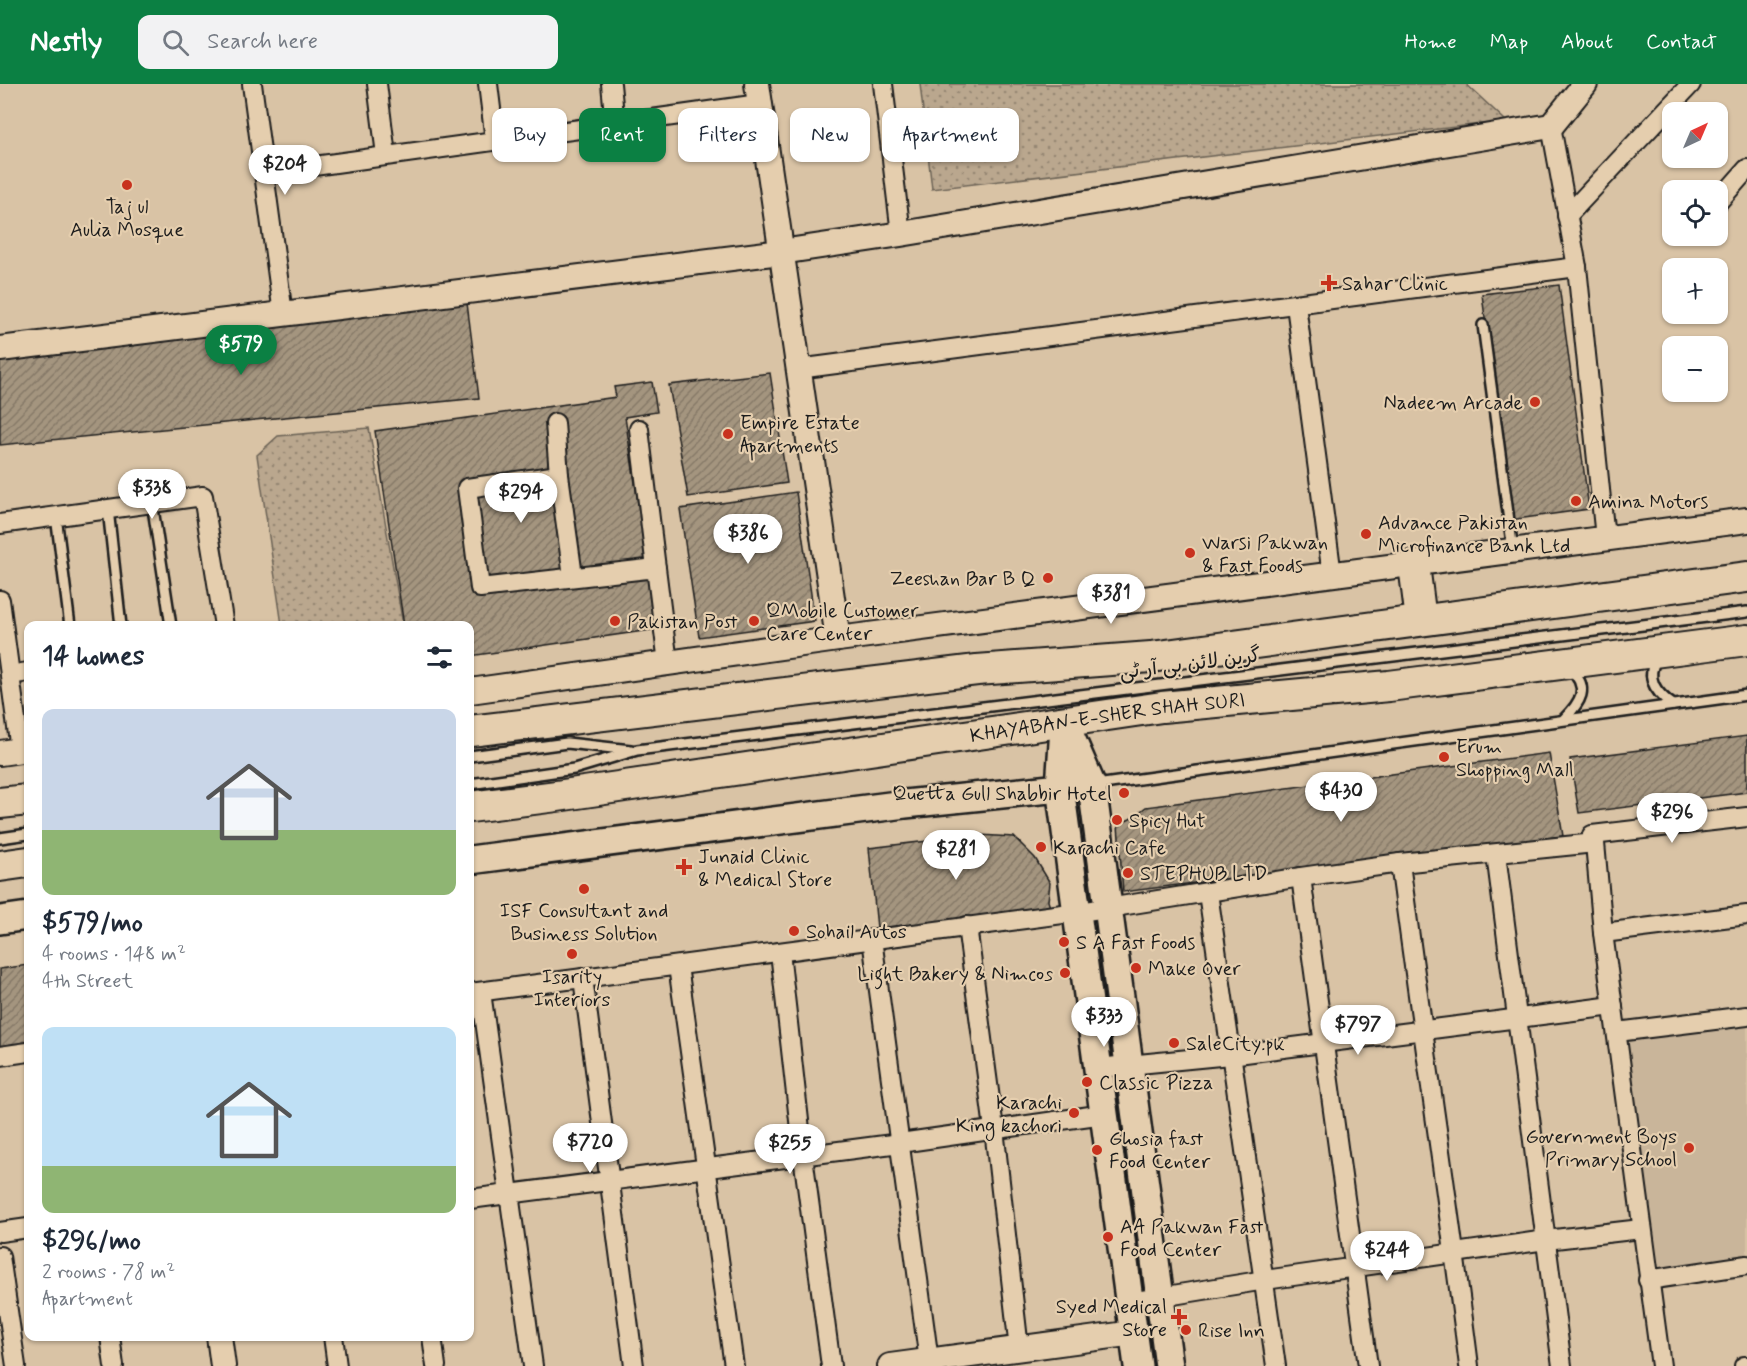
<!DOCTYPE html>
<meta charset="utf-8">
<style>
body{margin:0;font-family:Mynerve,"Playpen Sans Arabic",sans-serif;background:#f2f2f3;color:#1f2937;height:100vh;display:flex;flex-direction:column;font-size:22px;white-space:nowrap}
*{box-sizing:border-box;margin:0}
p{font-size:20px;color:#747a83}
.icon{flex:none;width:33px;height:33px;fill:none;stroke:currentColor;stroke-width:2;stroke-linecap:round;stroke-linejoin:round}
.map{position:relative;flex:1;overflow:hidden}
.details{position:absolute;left:24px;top:537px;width:450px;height:720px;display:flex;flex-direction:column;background:#fff;border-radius:12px;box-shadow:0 2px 4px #0004}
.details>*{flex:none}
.top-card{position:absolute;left:492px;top:24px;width:570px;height:54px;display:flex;gap:12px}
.needle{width:39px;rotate:44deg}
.fabs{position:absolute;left:1662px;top:18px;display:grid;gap:12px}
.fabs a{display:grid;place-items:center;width:66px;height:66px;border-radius:12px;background:#fff;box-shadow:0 2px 4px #0004;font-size:30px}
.price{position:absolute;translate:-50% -51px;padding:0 14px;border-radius:21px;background:#fff;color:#222;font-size:20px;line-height:39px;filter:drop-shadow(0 2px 3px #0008)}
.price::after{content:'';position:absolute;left:50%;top:36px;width:18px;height:14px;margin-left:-9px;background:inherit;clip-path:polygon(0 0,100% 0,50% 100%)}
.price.current{background:#0b8043;color:#fff}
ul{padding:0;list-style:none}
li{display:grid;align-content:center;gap:12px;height:318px;padding:0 18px}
li span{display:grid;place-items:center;height:186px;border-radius:12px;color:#555}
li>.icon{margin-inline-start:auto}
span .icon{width:108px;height:108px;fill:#fffc;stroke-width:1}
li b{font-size:26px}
h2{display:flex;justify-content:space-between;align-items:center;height:72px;padding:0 18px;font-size:26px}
.tag{padding:0 21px;border-radius:12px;background:#fff;box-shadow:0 2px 4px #0004;font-size:21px;line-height:54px}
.tag.current{background:#0b8043;color:#fff}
header{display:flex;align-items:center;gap:36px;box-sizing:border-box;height:84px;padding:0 30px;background:#0b8043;color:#fff}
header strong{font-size:28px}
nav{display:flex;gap:33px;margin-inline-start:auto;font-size:21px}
.search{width:420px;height:54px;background:#f2f2f3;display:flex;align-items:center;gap:15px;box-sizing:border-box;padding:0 21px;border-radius:12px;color:#747a83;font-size:22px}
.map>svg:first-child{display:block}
</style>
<header>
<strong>Nestly</strong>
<div class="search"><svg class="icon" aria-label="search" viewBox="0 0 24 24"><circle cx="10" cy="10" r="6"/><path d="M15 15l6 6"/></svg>Search here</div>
<nav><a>Home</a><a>Map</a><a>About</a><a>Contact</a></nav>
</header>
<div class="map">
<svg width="1747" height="1282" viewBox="0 0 1747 1282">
<defs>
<pattern id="grass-dots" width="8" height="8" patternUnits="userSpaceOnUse" patternTransform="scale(1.5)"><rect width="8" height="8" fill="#baa78e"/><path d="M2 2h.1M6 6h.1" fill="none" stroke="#968773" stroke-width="1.8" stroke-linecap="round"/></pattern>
<pattern id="building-hatch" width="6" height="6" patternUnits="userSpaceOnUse" patternTransform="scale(1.5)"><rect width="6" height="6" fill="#a4957f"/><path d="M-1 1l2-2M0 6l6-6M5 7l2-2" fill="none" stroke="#857967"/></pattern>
</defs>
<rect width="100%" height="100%" fill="#d9c3a5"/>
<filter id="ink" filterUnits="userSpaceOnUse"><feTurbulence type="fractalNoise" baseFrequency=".0167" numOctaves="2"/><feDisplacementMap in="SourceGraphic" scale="12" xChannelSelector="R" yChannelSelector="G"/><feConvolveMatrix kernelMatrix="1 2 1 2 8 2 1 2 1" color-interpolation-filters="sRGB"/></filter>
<g filter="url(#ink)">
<polygon fill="#c9b59a" points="1747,935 1747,1181 1648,1196 1617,948"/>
<g fill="url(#grass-dots)" stroke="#6b6255" stroke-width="1.5">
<polygon points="920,0 1466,0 1506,37 932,105"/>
<polygon points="369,344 403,541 282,541 257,371 278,352"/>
</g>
<g fill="url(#building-hatch)" stroke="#1c1c1c" stroke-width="1.5">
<polygon points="1559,201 1589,425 1510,436 1482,210"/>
<polygon points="467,219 479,314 0,361 0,274"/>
<polygon points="770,289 787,399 688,413 669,301"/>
<polygon points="652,298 657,328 625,333 657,545 470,572 470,542 404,542 375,347 616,313 614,303"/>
<polygon points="796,408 815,537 699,553 680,425"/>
<polygon points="1747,652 1747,708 1579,729 1570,675"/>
<polygon points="1549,669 1563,752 1123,808 1118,741 1130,735 1146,723"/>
<polygon points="979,751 1014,753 1035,774 1050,799 1048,817 1051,826 877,844 869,764"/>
<polygon points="28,881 28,960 0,964 0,885"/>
</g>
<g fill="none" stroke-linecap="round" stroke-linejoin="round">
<g stroke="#1c1c1c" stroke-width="14">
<g id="service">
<polyline points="1483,241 1513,467"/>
<polyline points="152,418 171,542"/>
<polyline points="108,425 121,542"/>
<polyline points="56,432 70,542"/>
<path d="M1657 574C1644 594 1656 609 1673 621"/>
<path d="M1564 635C1580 619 1591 604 1570 585"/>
<polyline points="470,672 567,659 631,666"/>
<polyline points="470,700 574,685 637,666 1747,528"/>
<polyline points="1096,701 1747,611"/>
<polyline points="0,754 28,750"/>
</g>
</g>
<g stroke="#1c1c1c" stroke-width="22">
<g id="minor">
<polyline points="252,0 283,230"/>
<polyline points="377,0 386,71"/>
<polyline points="488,0 495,57"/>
<polyline points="611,0 615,41"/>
<polyline points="883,0 901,150"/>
<polyline points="1551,42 1577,183 1605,454"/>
<polyline points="264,89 759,20"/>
<polyline points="1718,118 1747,85"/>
<polyline points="1567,132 1691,0"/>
<polyline points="1296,221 1332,491"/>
<polyline points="798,285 1577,183"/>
<polyline points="555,339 559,391 467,404 480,504 656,484 668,579"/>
<polyline points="639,345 656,484"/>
<polyline points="559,391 573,492"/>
<polyline points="0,440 203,412 224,542"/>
<polyline points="0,516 20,666"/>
<polyline points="10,591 28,588"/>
<polyline points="1496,770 1562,1282"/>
<path d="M1400 779C1422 947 1448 1114 1469 1282"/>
<polyline points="1301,793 1368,1282"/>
<polyline points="1208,809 1276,1282"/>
<polyline points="967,842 994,1045 1019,1265"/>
<polyline points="1603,849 1747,831"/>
<polyline points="872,855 929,1277"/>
<polyline points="780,868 803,1072 831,1282"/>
<polyline points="678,882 734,1282"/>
<polyline points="583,894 634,1282"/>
<polyline points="481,908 533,1282"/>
<polyline points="470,909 1108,824 1301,793 1400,779 1595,759"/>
<polyline points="1617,948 1747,932"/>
<polyline points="0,972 28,968"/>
<polyline points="1098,984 1230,971 1613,922"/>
<polyline points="470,1115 900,1059 1104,1030"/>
<polyline points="0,1148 28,1144"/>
<polyline points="0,1172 16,1282"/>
<polyline points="1648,1196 1747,1181"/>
<polyline points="1130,1218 1265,1196 1546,1156 1641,1145"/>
<polyline points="110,1252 114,1282"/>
<polyline points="333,1252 337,1282"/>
<polyline points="432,1252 436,1282"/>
<polyline points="1661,1282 1603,849 1595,759 1592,751 1747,733"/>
<polyline points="1744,1282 1747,1282"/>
</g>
</g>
<g stroke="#1c1c1c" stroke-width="28">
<g id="tertiary">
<polyline points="757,0 838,555"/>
<polyline points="0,265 781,168 901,150 1551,42 1585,0"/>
<polyline points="470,607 838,555 1747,436"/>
<polyline points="0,669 28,665"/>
<polyline points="219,1252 223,1282"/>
<polyline points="890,1282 1134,1249"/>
</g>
</g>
<g stroke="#1c1c1c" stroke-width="32">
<g id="secondary">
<polyline points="1064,638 1092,702 1169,1282"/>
<polyline points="1064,644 1060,703 1138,1282"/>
<polyline points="470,776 905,720 1079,702"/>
<polyline points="0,836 28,832"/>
</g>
</g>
<g stroke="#1c1c1c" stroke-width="34">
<g id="primary">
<polyline points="1414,481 1421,536"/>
<polyline points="470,647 977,586 1151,573 1747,493"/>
<polyline points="0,719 28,716"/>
<path id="s1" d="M470 723 557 712 1162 623 1389 602 1747 556"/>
<polyline points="0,782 28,778"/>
</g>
</g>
<use href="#service" stroke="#e5ceae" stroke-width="9"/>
<use href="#minor" stroke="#e5ceae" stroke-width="18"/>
<use href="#tertiary" stroke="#e5ceae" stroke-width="24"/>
<use href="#secondary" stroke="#e5ceae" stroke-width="27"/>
<use href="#primary" stroke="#e5ceae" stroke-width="30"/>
</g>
</g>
<g fill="#c8321e" stroke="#e5ceae" stroke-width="2">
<circle cx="127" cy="101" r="6"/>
<path d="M1326 190h6v6h6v6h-6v6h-6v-6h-6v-6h6z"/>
<circle cx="1535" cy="318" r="6"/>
<circle cx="728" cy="350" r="6"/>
<circle cx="1576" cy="417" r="6"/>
<circle cx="1366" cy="450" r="6"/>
<circle cx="1190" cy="469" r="6"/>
<circle cx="1048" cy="494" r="6"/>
<circle cx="615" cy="537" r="6"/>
<circle cx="754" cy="537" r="6"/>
<circle cx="1444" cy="673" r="6"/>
<circle cx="1124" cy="709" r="6"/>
<circle cx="1117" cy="736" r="6"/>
<circle cx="1041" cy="763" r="6"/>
<path d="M681 774h6v6h6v6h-6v6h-6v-6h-6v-6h6z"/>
<circle cx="1128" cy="789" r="6"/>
<circle cx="584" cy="805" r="6"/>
<circle cx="794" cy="847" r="6"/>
<circle cx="1064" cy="858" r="6"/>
<circle cx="572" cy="870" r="6"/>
<circle cx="1136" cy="884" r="6"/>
<circle cx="1065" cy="889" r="6"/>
<circle cx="1174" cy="959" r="6"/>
<circle cx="1087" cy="998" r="6"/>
<circle cx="1074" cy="1029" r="6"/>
<circle cx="1689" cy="1064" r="6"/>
<circle cx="1097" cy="1066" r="6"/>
<circle cx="1108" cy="1153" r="6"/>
<path d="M1176 1224h6v6h6v6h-6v6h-6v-6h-6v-6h6z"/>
<circle cx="1186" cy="1246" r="6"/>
</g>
<g text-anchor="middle" stroke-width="4.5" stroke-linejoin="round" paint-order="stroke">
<g font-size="20" fill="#1c1c1c" stroke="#e5ceae" text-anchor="start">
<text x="127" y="129" text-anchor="middle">Taj ul<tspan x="127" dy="23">Aulia Mosque</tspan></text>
<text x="1342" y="206">Sahar Clinic</text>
<text x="1523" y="325" text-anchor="end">Nadeem Arcade</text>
<text x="740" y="345">Empire Estate<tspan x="740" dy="23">Apartments</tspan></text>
<text x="1588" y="424">Amina Motors</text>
<text x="1378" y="445">Advance Pakistan<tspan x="1378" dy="23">Microfinance Bank Ltd</tspan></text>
<text x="1202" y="465">Warsi Pakwan<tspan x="1202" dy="23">&amp; Fast Foods</tspan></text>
<text x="1036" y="501" text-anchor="end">Zeeshan Bar B Q</text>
<text x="766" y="533">QMobile Customer<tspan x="766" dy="23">Care Center</tspan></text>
<text x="627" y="544">Pakistan Post</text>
<text x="1456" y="669">Erum<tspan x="1456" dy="23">Shopping Mall</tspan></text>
<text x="1112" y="716" text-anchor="end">Quetta Gull Shabbir Hotel</text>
<text x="1129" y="743">Spicy Hut</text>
<text x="1053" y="770">Karachi Cafe</text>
<text x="698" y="779">Junaid Clinic<tspan x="698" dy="23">&amp; Medical Store</tspan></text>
<text x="1140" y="796">STEPHUB LTD</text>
<text x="584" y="833" text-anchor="middle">ISF Consultant and<tspan x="584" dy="23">Business Solution</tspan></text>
<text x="806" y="854">Sohail Autos</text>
<text x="1076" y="865">S A Fast Foods</text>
<text x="1148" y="891">Make Over</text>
<text x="1053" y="896" text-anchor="end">Light Bakery &amp; Nimcos</text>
<text x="572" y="899" text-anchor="middle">Isarity<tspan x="572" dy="23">Interiors</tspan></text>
<text x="1186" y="966">SaleCity.pk</text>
<text x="1099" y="1005">Classic Pizza</text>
<text x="1062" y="1025" text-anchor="end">Karachi<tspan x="1062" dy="23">King kachori</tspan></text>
<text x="1677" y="1059" text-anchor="end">Government Boys<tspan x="1677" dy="23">Primary School</tspan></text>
<text x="1109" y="1061">Ghosia fast<tspan x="1109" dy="23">Food Center</tspan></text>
<text x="1120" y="1149">AA Pakwan Fast<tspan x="1120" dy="23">Food Center</tspan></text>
<text x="1167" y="1229" text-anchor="end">Syed Medical<tspan x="1167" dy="23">Store</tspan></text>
<text x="1198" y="1253">Rise Inn</text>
</g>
<g font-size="20" fill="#1c1c1c" stroke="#e5ceae">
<text transform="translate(1190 579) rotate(-7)" y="7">گرین لائن بی آر ٹی</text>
<text dy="7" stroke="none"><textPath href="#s1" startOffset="644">KHAYABAN-E-SHER SHAH SURI</textPath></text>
</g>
</g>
</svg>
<div class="fabs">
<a><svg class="needle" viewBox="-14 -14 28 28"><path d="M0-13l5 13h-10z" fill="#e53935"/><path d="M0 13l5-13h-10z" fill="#747a83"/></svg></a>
<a><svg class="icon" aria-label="locate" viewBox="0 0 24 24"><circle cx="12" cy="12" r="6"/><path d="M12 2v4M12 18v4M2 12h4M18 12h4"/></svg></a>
<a>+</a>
<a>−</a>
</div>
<b class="price" style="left:285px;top:112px">$204</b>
<b class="price current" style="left:241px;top:292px">$579</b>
<b class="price" style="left:152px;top:436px">$338</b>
<b class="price" style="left:521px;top:440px">$294</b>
<b class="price" style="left:748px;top:481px">$386</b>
<b class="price" style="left:1111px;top:541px">$381</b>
<b class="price" style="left:1341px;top:739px">$430</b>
<b class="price" style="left:1672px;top:760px">$296</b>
<b class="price" style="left:956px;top:797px">$281</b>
<b class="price" style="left:1104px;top:964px">$333</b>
<b class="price" style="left:1358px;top:972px">$797</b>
<b class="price" style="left:590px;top:1090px">$720</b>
<b class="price" style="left:790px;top:1091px">$255</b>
<b class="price" style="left:1387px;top:1198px">$244</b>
<div class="top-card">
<a class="tag">Buy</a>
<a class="tag current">Rent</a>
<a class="tag">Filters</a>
<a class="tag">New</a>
<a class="tag">Apartment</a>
</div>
<section class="details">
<h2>14 homes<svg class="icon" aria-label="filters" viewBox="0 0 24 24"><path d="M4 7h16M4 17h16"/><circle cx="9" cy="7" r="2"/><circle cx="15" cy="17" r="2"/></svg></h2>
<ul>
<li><span style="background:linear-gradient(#c9d6e8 65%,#8fb573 0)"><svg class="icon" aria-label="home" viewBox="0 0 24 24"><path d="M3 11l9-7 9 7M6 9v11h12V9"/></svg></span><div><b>$579/mo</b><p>4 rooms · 148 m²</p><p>4th Street</p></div></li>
<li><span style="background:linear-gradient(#bfe0f5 75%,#8fb573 0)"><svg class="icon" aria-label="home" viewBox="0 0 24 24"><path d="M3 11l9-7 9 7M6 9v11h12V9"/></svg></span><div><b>$296/mo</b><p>2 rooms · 78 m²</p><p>Apartment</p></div></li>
</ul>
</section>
</div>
